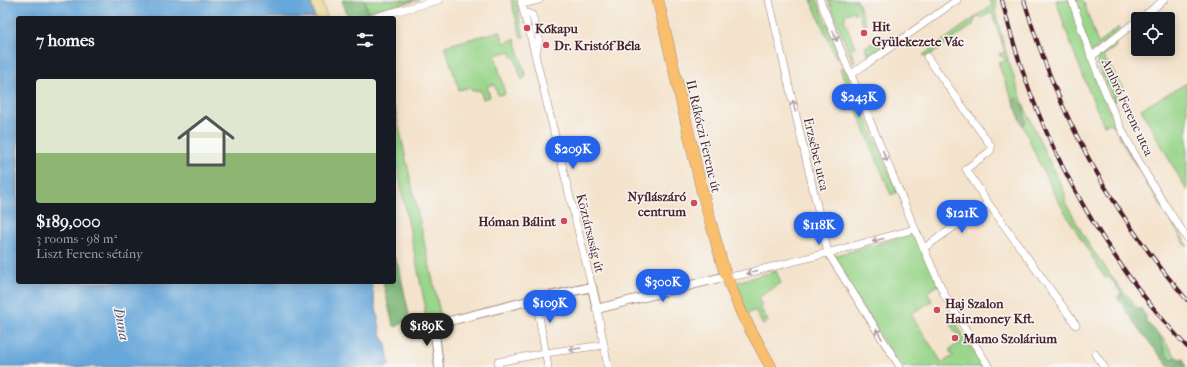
<!DOCTYPE html>
<meta charset="utf-8">
<style>
body{margin:0;font-family:"IM FELL French Canon",serif;background:#242831;color:#f1f3f6;height:100vh;display:flex;flex-direction:column;font-size:15px;white-space:nowrap}
*{box-sizing:border-box;margin:0}
p{font-size:13px;color:#9ea1a6}
.icon{flex:none;width:22px;height:22px;fill:none;stroke:currentColor;stroke-width:2;stroke-linecap:round;stroke-linejoin:round}
.map{position:relative;flex:1;overflow:hidden}
.panel{position:absolute;left:16px;top:16px;width:380px;height:268px;display:flex;flex-direction:column;background:#171b24;border-radius:4px;box-shadow:0 2px 10px #0003}
.panel>*{flex:none}
.tools{position:absolute;left:1131px;top:12px;display:grid;gap:8px}
.tools a{display:grid;place-items:center;width:44px;height:44px;border-radius:4px;background:#171b24;box-shadow:0 2px 10px #0003;font-size:20px}
.price{position:absolute;translate:-50% -34px;padding:0 9px;border-radius:14px;background:#2563eb;color:#fff;font-size:13px;line-height:26px;filter:drop-shadow(0 1px 2px #0008)}
.price::after{content:'';position:absolute;left:50%;top:24px;width:12px;height:9px;margin-left:-6px;background:inherit;clip-path:polygon(0 0,100% 0,50% 100%)}
.price.selected{background:#222;color:#fff}
ul{padding:0;list-style:none}
li{display:grid;align-content:center;gap:8px;height:212px;padding:0 20px}
li span{display:grid;place-items:center;height:124px;border-radius:4px;color:#555}
li>.icon{margin-inline-start:auto}
span .icon{width:72px;height:72px;fill:#fffc;stroke-width:1}
li b{font-size:17px}
h2{display:flex;justify-content:space-between;align-items:center;height:48px;padding:0 20px;font-size:17px}
.map>svg:first-child{display:block}
</style>
<div class="map">
<svg width="1187" height="367" viewBox="0 0 1187 367">
<rect width="100%" height="100%" fill="#f6f6f2"/>
<filter id="ink" filterUnits="userSpaceOnUse"><feTurbulence type="fractalNoise" baseFrequency=".025" numOctaves="2"/><feDisplacementMap in="SourceGraphic" scale="8" xChannelSelector="R" yChannelSelector="G"/><feConvolveMatrix kernelMatrix="1 2 1 2 8 2 1 2 1" color-interpolation-filters="sRGB"/></filter>
<filter id="wash" filterUnits="userSpaceOnUse"><feTurbulence type="fractalNoise" baseFrequency=".012" numOctaves="4" result="noise"/><feDisplacementMap in="SourceGraphic" scale="16" xChannelSelector="R" yChannelSelector="G"/><feGaussianBlur stdDeviation="0.9" result="paint"/><feColorMatrix in="noise" values="0 0 0 0 0 0 0 0 0 0 0 0 0 0 0 0 0 1.4 0 .05"/><feComposite in="paint" operator="in"/></filter>
<g filter="url(#wash)">
<rect width="100%" height="100%" fill="#f4e3cc"/>
<g fill="#99d58a" stroke="#727a5a">
<polygon points="364,0 419,0 368,12 365,0"/>
<polygon points="511,0 516,0 524,37 521,37"/>
<polygon points="811,0 817,0 840,56 836,58"/>
<polygon points="828,0 857,0 866,23 863,25 858,13 855,14 854,11 844,15 846,18 844,19 855,47 850,49 855,62 853,63"/>
<path d="M989 0H995L996 8 995 12 1008 60 1024 106 1048 159 1065 193V202L1089 245 1123 292 1129 297 1134 305 1129 304 1109 276 1105 278C1087 248 1068 219 1052 189 1032 150 1017 111 1001 71L999 64 998 63 1008 60 1000 56 999 54 1005 52 993 16 990 13 982 18 979 16 975 19 973 25 927 57 923 55 992 5Z"/>
<path d="M1056 0H1083L1098 44 1119 27 1121 30 1097 48 1087 55C1099 88 1113 122 1130 153 1147 185 1167 215 1187 245V247L1129 154 1112 123 1104 125C1085 84 1070 43 1056 0Z"/>
<polygon points="500,31 504,43 515,39 526,77 522,80 515,58 512,56 510,51 495,55 505,94 498,95 494,84 487,86 490,97 483,99 480,90 472,91 470,87 459,90 445,46"/>
<polygon points="881,39 886,46 870,57 865,47"/>
<polygon points="1114,42 1117,46 1103,56 1123,87 1117,93 1114,102 1105,82 1108,81 1107,78 1104,79 1097,62 1097,57"/>
<polygon points="845,67 897,192 891,195 840,69"/>
<polygon points="1187,83 1187,191 1141,109"/>
<polygon points="394,105 440,313 440,315 426,320 425,317 425,305 394,152"/>
<polygon points="917,233 940,284 927,292 932,301 911,314 942,363 953,356 949,350 961,342 948,320 952,317 983,367 900,367 830,257"/>
<polygon points="776,271 781,283 758,298 762,305 760,307 768,321 763,325 755,310 747,314 733,283"/>
<polygon points="1159,334 1164,339 1167,345 1177,358 1171,359 1165,353"/>
</g>
<g fill="#7ab676" stroke="#626a50">
<polygon points="342,0 365,0 368,12 360,18 348,17"/>
<polygon points="1016,98 1024,106 1024,113 1026,121 1023,126 1013,101"/>
<polygon points="394,257 399,268 409,314 406,321 396,327 393,325 383,282 394,282"/>
<polygon points="1121,294 1129,304 1141,309 1146,316 1146,322 1159,334 1165,353 1171,359 1177,358 1183,359 1186,367 1169,367 1138,328 1117,297"/>
</g>
<polygon fill="#eeda9e" stroke="#9c7c64" points="310,0 322,0 327,18 315,18"/>
<polygon fill="#67a7da" stroke="#586382" points="0,0 310,0 315,18 18,18 18,282 371,282 381,334 386,344 389,363 387,367 0,367"/>
</g>
<g filter="url(#ink)">
<g fill="none" stroke-linecap="round" stroke-linejoin="round">
<g stroke="#9f817c" stroke-width="8">
<g id="minor">
<polyline points="521,0 527,25"/>
<polyline points="769,0 828,253 900,367"/>
<polyline points="820,0 912,222 945,296 989,367"/>
<path d="M1072 0C1086 43 1101 87 1121 128 1140 166 1163 203 1187 238"/>
<polyline points="522,4 539,0"/>
<polyline points="524,12 532,15 539,39 536,54"/>
<polyline points="375,17 439,0"/>
<polyline points="1140,19 1164,0"/>
<polyline points="529,30 592,287"/>
<polyline points="927,57 991,146 991,150 989,152 966,169 986,200 1076,325"/>
<polyline points="1091,57 1138,20"/>
<polyline points="851,74 868,63 957,0"/>
<polyline points="924,248 988,203"/>
<polyline points="726,277 740,275 835,251 915,229"/>
<polyline points="536,299 548,367"/>
<polyline points="597,309 608,367"/>
<polyline points="1095,354 1104,367"/>
<polyline points="499,367 498,362 545,353 604,345"/>
</g>
</g>
<g stroke="#9f817c" stroke-width="10">
<polyline id="tertiary" points="439,367 434,325 536,299 592,287 597,309 719,278 726,277"/>
</g>
<g stroke="#9f817c" stroke-width="12">
<polyline id="primary" points="658,0 702,191 724,270 742,314 771,367"/>
</g>
<use href="#minor" stroke="#fff" stroke-width="7"/>
<use href="#tertiary" stroke="#fff" stroke-width="8"/>
<use href="#primary" stroke="#f9bf6d" stroke-width="11"/>
<g stroke="#4a1f2b" stroke-width="4">
<g id="rail">
<path d="M1002 0C1033 129 1097 250 1187 347"/>
<path d="M1024 0C1058 115 1109 209 1187 300"/>
</g>
</g>
<use href="#rail" stroke="#f6f6f2" stroke-width="2.5" stroke-dasharray="8" stroke-linecap="butt"/>
</g>
<defs><path id="oneway-shaft" d="M-6 0H5M1.5-3L5.5 0L1.5 3" fill="none" stroke-width="1.6" stroke-linecap="round" stroke-linejoin="round"/></defs>
<g stroke="#ae9aa0">
<use href="#oneway-shaft" transform="translate(835 36) rotate(68)"/>
<use href="#oneway-shaft" transform="translate(794 106) rotate(-103)"/>
<use href="#oneway-shaft" transform="translate(885 156) rotate(68)"/>
<use href="#oneway-shaft" transform="translate(878 240) rotate(165)"/>
<use href="#oneway-shaft" transform="translate(752 272) rotate(165)"/>
<use href="#oneway-shaft" transform="translate(879 334) rotate(-122)"/>
<use href="#oneway-shaft" transform="translate(575 349) rotate(171)"/>
</g>
</g>
<g fill="#d1495b" stroke="#f6f6f2" stroke-width="1.5">
<circle cx="527" cy="28" r="4"/>
<circle cx="864" cy="33" r="4"/>
<circle cx="546" cy="45" r="4"/>
<circle cx="694" cy="203" r="4"/>
<circle cx="564" cy="221" r="4"/>
<circle cx="937" cy="310" r="4"/>
<circle cx="955" cy="338" r="4"/>
</g>
<g text-anchor="middle" stroke-width="3" stroke-linejoin="round" paint-order="stroke">
<g font-size="13" font-weight="bold" fill="#4a1f2b" stroke="#f6f6f2" text-anchor="start">
<text x="872" y="31">Hit<tspan x="872" dy="15">Gyülekezete Vác</tspan></text>
<text x="535" y="33">Kőkapu</text>
<text x="554" y="50">Dr. Kristóf Béla</text>
<text x="686" y="201" text-anchor="end">Nyílászáró<tspan x="686" dy="15">centrum</tspan></text>
<text x="556" y="226" text-anchor="end">Hóman Bálint</text>
<text x="945" y="308">Haj Szalon<tspan x="945" dy="15">Hair.money Kft.</tspan></text>
<text x="963" y="343">Mamo Szolárium</text>
</g>
<g font-size="13" fill="#4a1f2b" stroke="#f6f6f2">
<text transform="translate(1128 107) rotate(65)" y="5">Ambró Ferenc utca</text>
<text transform="translate(704 136) rotate(77)" y="5">II. Rákóczi Ferenc út</text>
<text transform="translate(817 154) rotate(77)" y="5">Erzsébet utca</text>
<text transform="translate(591 233) rotate(76)" y="5">Köztársaság út</text>
</g>
<g font-size="14" font-style="italic" fill="#565571" stroke="#f6f6f2">
<text transform="translate(122 324) rotate(79)" y="5">Duna</text>
</g>
</g>
</svg>
<div class="tools">
<a><svg class="icon" aria-label="locate" viewBox="0 0 24 24"><circle cx="12" cy="12" r="6"/><path d="M12 2v4M12 18v4M2 12h4M18 12h4"/></svg></a>
</div>
<b class="price" style="left:859px;top:118px">$243K</b>
<b class="price" style="left:573px;top:170px">$209K</b>
<b class="price" style="left:962px;top:234px">$121K</b>
<b class="price" style="left:819px;top:246px">$118K</b>
<b class="price" style="left:663px;top:303px">$300K</b>
<b class="price" style="left:550px;top:324px">$109K</b>
<b class="price selected" style="left:427px;top:347px">$189K</b>
<section class="panel">
<h2>7 homes<svg class="icon" aria-label="filters" viewBox="0 0 24 24"><path d="M4 7h16M4 17h16"/><circle cx="9" cy="7" r="2"/><circle cx="15" cy="17" r="2"/></svg></h2>
<ul>
<li><span style="background:linear-gradient(#dfe7d0 60%,#8fb573 0)"><svg class="icon" aria-label="home" viewBox="0 0 24 24"><path d="M3 11l9-7 9 7M6 9v11h12V9"/></svg></span><div><b>$189,000</b><p>3 rooms · 98 m²</p><p>Liszt Ferenc sétány</p></div></li>
</ul>
</section>
</div>
